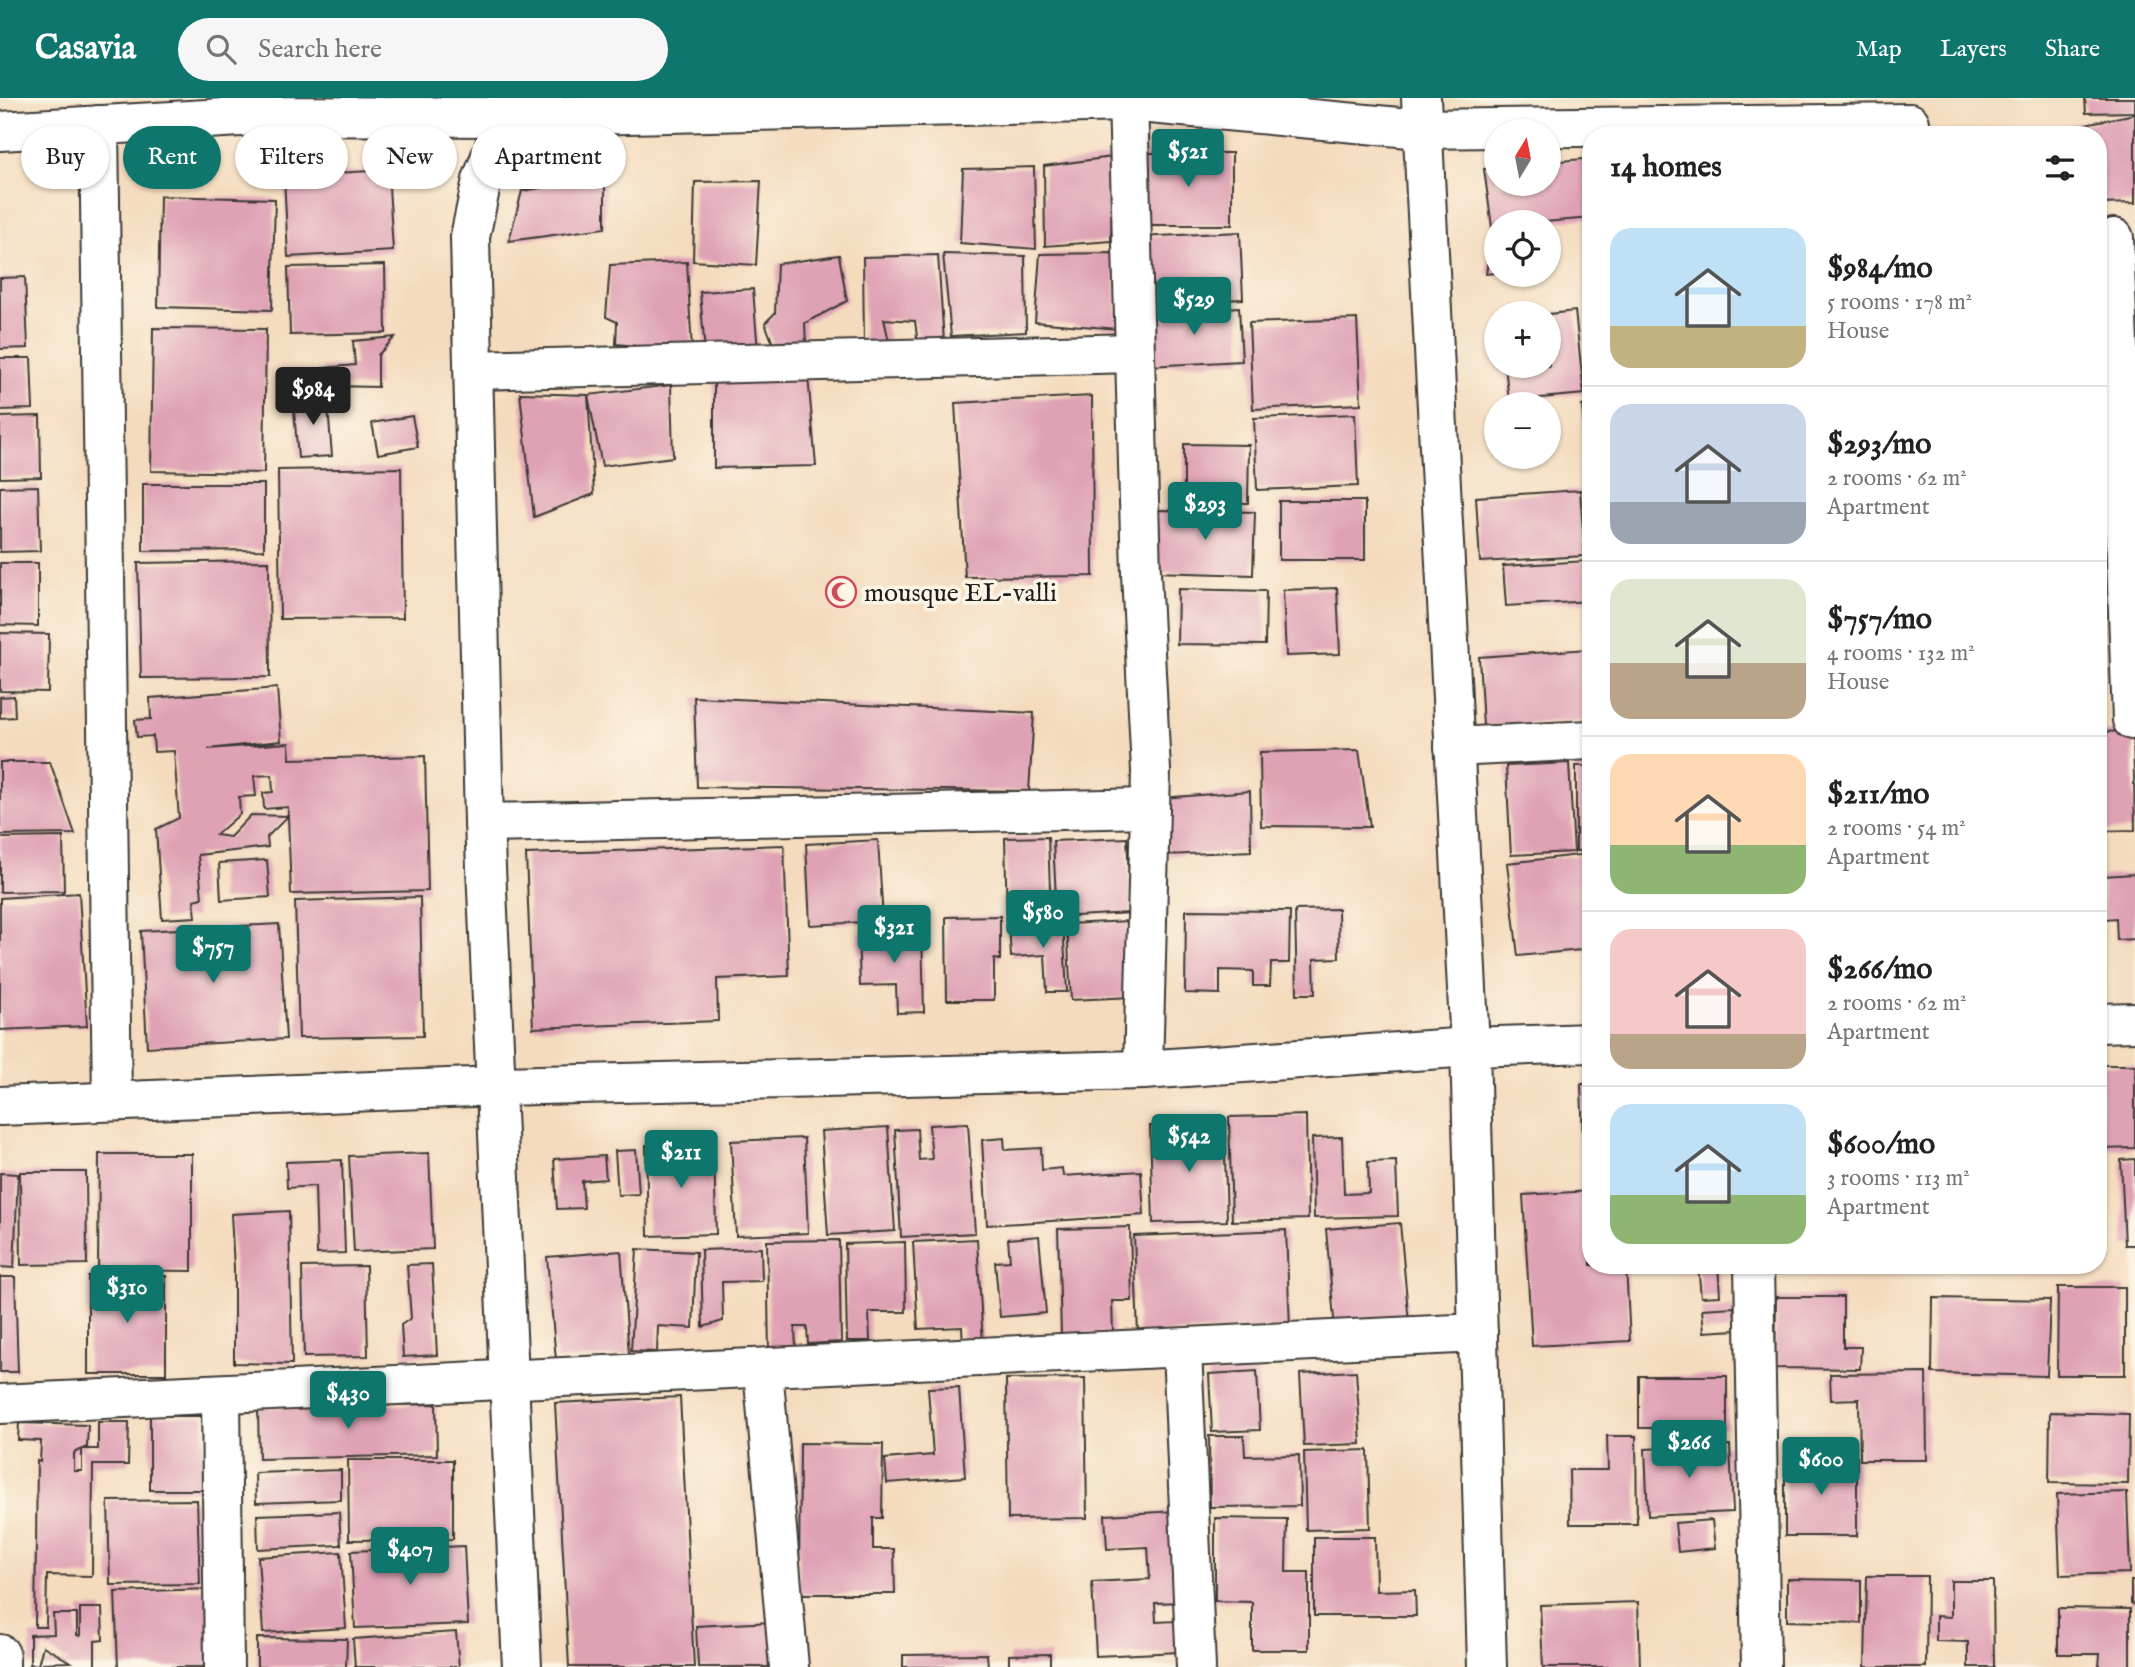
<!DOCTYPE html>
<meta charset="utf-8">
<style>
body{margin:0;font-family:"IM FELL English",serif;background:#f6f6f6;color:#222;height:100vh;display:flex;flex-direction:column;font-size:26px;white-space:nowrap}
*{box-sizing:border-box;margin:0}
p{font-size:23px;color:#767676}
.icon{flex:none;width:38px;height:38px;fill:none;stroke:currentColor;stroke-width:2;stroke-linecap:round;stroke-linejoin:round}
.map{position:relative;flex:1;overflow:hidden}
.sheet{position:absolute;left:1582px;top:28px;width:525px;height:1148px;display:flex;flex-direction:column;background:#fff;border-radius:28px;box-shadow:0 2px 5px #0004}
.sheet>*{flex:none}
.guide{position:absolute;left:21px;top:28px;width:665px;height:63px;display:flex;gap:14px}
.needle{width:46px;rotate:10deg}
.fabs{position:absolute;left:1484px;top:21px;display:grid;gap:14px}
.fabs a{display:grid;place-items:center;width:77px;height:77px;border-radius:50%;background:#fff;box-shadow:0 2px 5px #0004;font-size:35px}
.price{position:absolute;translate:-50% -60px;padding:0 16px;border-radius:7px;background:#0f766e;color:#fff;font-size:23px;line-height:46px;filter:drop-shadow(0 2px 4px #0008)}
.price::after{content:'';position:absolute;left:50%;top:42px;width:21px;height:16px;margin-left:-10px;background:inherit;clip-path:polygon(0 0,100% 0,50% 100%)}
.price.on{background:#222;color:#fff}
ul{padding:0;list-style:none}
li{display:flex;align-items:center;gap:21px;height:175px;padding:0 28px}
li+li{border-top:2px solid #e0e0e0}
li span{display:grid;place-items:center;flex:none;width:196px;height:140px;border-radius:21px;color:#555}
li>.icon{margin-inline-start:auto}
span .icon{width:84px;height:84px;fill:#fffc;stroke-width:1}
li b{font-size:30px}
h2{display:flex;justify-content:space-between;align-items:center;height:84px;padding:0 28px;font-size:30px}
.tag{padding:0 24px;border-radius:32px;background:#fff;box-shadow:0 2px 5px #0004;font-size:24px;line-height:63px}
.tag.on{background:#0f766e;color:#fff}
header{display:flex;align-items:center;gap:42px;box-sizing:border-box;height:98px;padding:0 35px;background:#0f766e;color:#fff}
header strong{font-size:33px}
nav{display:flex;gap:38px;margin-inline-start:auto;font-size:24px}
.search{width:490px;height:63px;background:#f6f6f6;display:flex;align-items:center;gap:18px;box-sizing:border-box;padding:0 24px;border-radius:38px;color:#767676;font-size:26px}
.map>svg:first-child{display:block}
</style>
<header>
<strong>Casavia</strong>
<div class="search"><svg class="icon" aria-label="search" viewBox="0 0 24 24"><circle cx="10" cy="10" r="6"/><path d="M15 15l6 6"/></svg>Search here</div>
<nav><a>Map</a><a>Layers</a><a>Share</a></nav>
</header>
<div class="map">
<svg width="2135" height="1569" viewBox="0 0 2135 1569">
<rect width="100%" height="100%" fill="#fcf5e5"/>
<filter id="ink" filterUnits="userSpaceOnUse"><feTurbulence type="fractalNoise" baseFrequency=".0143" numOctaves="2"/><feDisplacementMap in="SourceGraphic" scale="14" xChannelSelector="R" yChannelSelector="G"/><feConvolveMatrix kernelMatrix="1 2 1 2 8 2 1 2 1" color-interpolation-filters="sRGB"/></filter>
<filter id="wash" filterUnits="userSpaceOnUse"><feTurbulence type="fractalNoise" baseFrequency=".00686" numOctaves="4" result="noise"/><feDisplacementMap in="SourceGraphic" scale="28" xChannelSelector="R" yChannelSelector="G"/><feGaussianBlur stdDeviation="1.57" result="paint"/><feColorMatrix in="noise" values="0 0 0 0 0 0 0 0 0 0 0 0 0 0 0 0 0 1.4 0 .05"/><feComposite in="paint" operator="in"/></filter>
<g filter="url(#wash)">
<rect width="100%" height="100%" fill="#f4dbbe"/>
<g id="blocks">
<g fill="#dfa2b5" fill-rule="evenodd">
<polygon points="2085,0 2135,0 2135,14 2086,15"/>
<polygon points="2135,16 2135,105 2098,106 2098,37 2071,37 2070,29"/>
<polygon points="2070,29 2070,37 1998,37 1998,30"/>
<rect x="1143" y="55" width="89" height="72"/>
<polygon points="1113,59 1111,143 1045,148 1044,68"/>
<polygon points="1583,61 1591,120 1544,124 1496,124 1496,129 1492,129 1484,71 1496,70 1496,86 1549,86 1549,64"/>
<polygon points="1034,69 1036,151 960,145 963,71"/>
<polygon points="388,72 393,153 288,159 284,78"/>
<polygon points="605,80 605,130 509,143 522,93"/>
<polygon points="761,83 756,167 693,163 695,84"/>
<polygon points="160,98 275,101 272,212 158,209"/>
<polygon points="1240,134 1243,201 1143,206 1140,139"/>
<polygon points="1549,143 1552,143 1554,169 1549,170"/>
<polygon points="1496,148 1496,175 1486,176 1490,149"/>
<polygon points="1114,155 1118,231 1035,224 1040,156"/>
<polygon points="943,156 1025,158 1026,234 951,238"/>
<polygon points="839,157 847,203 805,225 806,246 775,251 765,225 775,215 777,166"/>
<polygon points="938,157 944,244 918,247 915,223 884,221 890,248 864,245 863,159"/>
<polygon points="687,164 692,253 616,246 617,224 606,219 610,167"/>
<polygon points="385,167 386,235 290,237 288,169"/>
<polygon points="25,179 28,250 0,251 0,180"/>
<polygon points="753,191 758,254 705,254 700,194"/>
<polygon points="1239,209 1242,263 1149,268 1146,215"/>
<polygon points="1575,213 1584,296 1509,303 1505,268 1549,268 1549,216"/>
<polygon points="1357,221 1361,306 1253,311 1249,225"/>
<polygon points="153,230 266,231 264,375 151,373"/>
<polygon points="395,239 378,257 378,289 330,288 322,270 355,267 353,243"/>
<polygon points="0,260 31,260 33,311 0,312"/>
<polygon points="808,278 816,368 714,370 714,282"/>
<polygon points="671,287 673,359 602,368 588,297"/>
<polygon points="520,295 588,297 594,396 534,419"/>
<polygon points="327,297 332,358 298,360 293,301"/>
<polygon points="1092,298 1093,478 965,479 955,305"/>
<polygon points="1591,307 1591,379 1589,379 1582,308"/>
<polygon points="1355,316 1358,388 1257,392 1254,320"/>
<polygon points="40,318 41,379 0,380 0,319"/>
<polygon points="412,318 418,349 378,356 372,325"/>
<polygon points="1184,346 1249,347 1248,405 1184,404"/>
<polygon points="401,370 403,520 280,521 278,372"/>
<polygon points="143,386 264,386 264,452 143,453"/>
<polygon points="38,388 40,453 0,454 0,389"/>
<polygon points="1580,392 1585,458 1480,464 1476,399"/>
<rect x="1279" y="403" width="86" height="59"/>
<polygon points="1157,412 1255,414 1253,477 1155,474"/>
<polygon points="269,463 270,579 141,580 138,465"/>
<polygon points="1587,463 1590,503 1506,508 1503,468"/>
<polygon points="0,465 38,465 38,528 0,527"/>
<polygon points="1337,490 1340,556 1286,558 1283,492"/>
<polygon points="1178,491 1266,493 1265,547 1177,546"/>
<polygon points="0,535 49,536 48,594 0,593"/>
<rect x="2098" y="543" width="3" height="38"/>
<polygon points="1588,551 1591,623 1483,628 1479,559"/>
<path d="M277 590 281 643 208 651 289 645 290 661 425 658 428 793 291 796 288 718 267 739 268 749 198 757 202 800 194 802 196 819 162 821 156 731 179 720 174 653 154 654 153 638 137 639 135 622 151 621 150 600ZM272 677 273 694 263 695 264 711 288 709V718L251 717 230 739 216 737 240 716 239 699 256 698 254 678Z"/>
<polygon points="14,598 15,619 0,620 0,599"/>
<polygon points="694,599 1034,615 1029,693 697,689"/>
<polygon points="2133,633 2135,732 2098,733 2098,634"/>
<polygon points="1359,652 1370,729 1261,728 1260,654"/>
<polygon points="0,664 50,664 75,736 0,737"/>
<polygon points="1569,665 1574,754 1511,757 1506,668"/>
<rect x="1576" y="668" width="15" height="85"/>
<polygon points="1250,693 1251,753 1168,757 1163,700"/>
<polygon points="63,739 64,793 0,794 0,740"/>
<polygon points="1048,739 1051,819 1007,821 1005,740"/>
<polygon points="1127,740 1131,815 1057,819 1053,743"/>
<polygon points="878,742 883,823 810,827 806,746"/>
<polygon points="784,747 789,878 717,881 718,923 533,930 526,756"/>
<polygon points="1588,756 1591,779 1591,851 1518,858 1507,765"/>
<polygon points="267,762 270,799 221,802 219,765"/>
<polygon points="2135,776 2135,841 2117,842 2116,820 2105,821 2102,778"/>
<polygon points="79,795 87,928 0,932 0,800"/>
<polygon points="420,799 423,938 299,940 295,803"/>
<polygon points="1338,811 1339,860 1314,861 1315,896 1297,896 1295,812"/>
<polygon points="1186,812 1290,813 1289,865 1271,865 1270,888 1253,888 1253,873 1220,872 1220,896 1185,895"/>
<polygon points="1000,818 1000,862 994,861 994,902 947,902 946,819"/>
<polygon points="1129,823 1133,899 1071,902 1067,826"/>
<polygon points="1063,824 1067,894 1047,894 1045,857 1011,859 1009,827"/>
<polygon points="279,826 286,941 147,949 141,833"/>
<polygon points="922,832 924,914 897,915 896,887 860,888 858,834"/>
<polygon points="2101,967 2135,967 2135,1050 2102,1051"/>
<polygon points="1581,986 1591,986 1591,1073 1584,1073"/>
<polygon points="1306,1017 1308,1121 1232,1123 1229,1019"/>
<polygon points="968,1025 975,1135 901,1139 895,1032 917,1031 919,1062 932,1061 929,1027"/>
<polygon points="1224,1026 1227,1123 1153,1125 1150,1028"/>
<polygon points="888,1029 895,1133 828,1137 821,1033"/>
<polygon points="1342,1039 1344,1096 1369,1095 1368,1064 1396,1063 1398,1118 1314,1120 1312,1040"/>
<polygon points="804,1040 808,1135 736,1138 731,1043"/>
<polygon points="1004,1040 1005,1052 1041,1050 1042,1072 1062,1070 1063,1078 1141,1073 1144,1117 987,1127 982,1042"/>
<polygon points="714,1046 716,1136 648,1138 646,1047"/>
<polygon points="636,1052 639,1096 618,1097 615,1053"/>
<polygon points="429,1055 433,1151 354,1154 349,1058"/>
<polygon points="99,1056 192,1056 192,1173 98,1172"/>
<polygon points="604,1058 606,1081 582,1083 584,1110 557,1111 554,1061"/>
<polygon points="2135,1061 2135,1147 2125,1147 2121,1062"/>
<polygon points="342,1062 345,1155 317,1156 315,1088 287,1090 286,1064"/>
<polygon points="20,1074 86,1074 87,1166 21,1167"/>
<polygon points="0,1075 18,1076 14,1170 0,1169"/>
<polygon points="1591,1093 1591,1167 1626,1167 1630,1243 1532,1248 1523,1097"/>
<polygon points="289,1113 292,1266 234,1265 234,1170 231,1116"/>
<polygon points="1400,1125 1409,1225 1335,1232 1326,1131"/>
<polygon points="1130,1129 1132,1203 1112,1203 1113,1235 1061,1236 1058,1131"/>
<polygon points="1286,1132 1290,1230 1138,1236 1134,1138"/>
<polygon points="1039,1138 1046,1215 1000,1219 995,1164 1010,1163 1008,1141"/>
<polygon points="977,1141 983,1247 963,1248 962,1229 918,1231 913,1144"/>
<polygon points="839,1142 841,1244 808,1246 807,1229 795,1229 796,1252 769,1253 767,1143"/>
<polygon points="905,1144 906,1214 869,1214 870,1243 847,1243 845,1146"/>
<polygon points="761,1150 762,1183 722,1184 723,1223 703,1229 701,1152"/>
<polygon points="637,1151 696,1154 693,1230 658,1228 657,1254 631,1253"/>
<polygon points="621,1153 629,1257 556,1262 547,1159"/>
<polygon points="432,1166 437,1257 403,1259 401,1227 411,1220 407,1167"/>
<polygon points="1698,1167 1718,1167 1720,1198 1701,1199"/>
<polygon points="366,1168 368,1258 304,1259 302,1169"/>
<rect x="88" y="1178" width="78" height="98"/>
<polygon points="0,1179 15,1179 18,1274 0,1274"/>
<polygon points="2058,1189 2125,1189 2125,1277 2057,1277"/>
<polygon points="1776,1199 1843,1199 1843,1249 1861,1249 1860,1271 1775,1270"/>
<polygon points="1933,1200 2050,1202 2047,1278 1932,1275"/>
<polygon points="1734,1209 1736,1232 1704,1234 1702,1211"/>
<polygon points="1257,1273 1260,1332 1212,1334 1209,1276"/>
<polygon points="1356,1273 1361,1346 1304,1348 1300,1276"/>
<polygon points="1926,1275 1927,1362 1860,1362 1859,1301 1831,1302 1830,1276"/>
<rect x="1639" y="1278" width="88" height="52"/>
<polygon points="1085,1280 1087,1420 1008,1421 1006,1281"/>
<polygon points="959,1289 965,1379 887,1385 885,1361 933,1357 928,1290"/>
<polygon points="680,1299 694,1569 569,1569 555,1305"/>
<polygon points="436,1306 437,1357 259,1361 258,1310"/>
<polygon points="2050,1314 2129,1316 2128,1386 2049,1385"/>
<rect x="150" y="1318" width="54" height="74"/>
<polygon points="98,1324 129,1324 128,1367 93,1367 92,1478 47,1477 46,1529 35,1529 37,1363 40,1364 41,1343 18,1342 19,1325 88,1327 87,1349 74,1355 74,1373 82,1373 82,1351 98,1351"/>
<polygon points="1209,1338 1244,1338 1245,1358 1299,1357 1300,1408 1210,1409"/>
<polygon points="1607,1338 1636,1338 1637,1426 1570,1426 1569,1372 1608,1372"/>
<polygon points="800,1345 883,1346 882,1420 873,1420 873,1451 894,1451 895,1496 799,1496"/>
<polygon points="1730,1347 1733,1414 1648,1418 1645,1351"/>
<polygon points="1368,1352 1370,1430 1306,1432 1304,1354"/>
<rect x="1785" y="1359" width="72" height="79"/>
<polygon points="348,1362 453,1362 453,1441 349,1442"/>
<polygon points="341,1372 341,1402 256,1405 255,1375"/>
<polygon points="2127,1394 2130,1475 2060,1477 2057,1396"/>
<polygon points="197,1402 200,1486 110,1487 108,1403"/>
<polygon points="1178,1413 1184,1504 1155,1505 1156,1524 1177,1523 1179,1554 1096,1558 1092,1484 1150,1481 1148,1449 1107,1451 1105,1417"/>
<polygon points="339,1414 341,1447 258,1451 257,1417"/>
<polygon points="1215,1420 1287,1421 1286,1474 1309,1474 1309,1552 1252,1552 1252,1504 1215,1503"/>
<polygon points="1712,1422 1715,1450 1678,1454 1675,1425"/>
<polygon points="1314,1439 1375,1439 1376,1493 1415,1492 1416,1518 1314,1518"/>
<polygon points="464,1448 468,1526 355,1530 351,1453"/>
<polygon points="341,1454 346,1530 263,1535 258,1459"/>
<polygon points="1867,1478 1927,1478 1926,1569 1865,1569"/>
<polygon points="1787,1481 1861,1482 1861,1525 1787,1523"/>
<polygon points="1951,1483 1993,1483 1994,1569 1968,1569 1968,1544 1936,1543 1936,1518 1951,1519"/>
<polygon points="2131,1483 2135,1483 2135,1507 2131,1506"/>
<polygon points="211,1491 213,1569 118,1569 115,1494"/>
<polygon points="1638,1504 1640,1569 1543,1569 1540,1507"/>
<polygon points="80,1510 102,1510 103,1542 95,1543 95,1569 43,1569 43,1565 70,1564 43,1548 38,1567 30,1566 30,1537 54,1536 53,1516 77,1516 77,1537 80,1538"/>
<polygon points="2058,1510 2130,1511 2130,1569 2099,1569 2100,1556 2058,1556"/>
<polygon points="772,1524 774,1569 698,1569 696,1528"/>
<polygon points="456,1534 459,1569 355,1569 353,1541"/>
<polygon points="257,1540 347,1541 346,1569 257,1569"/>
<polygon points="987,1556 988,1569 903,1569 903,1557"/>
<polygon points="1050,1556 1050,1569 1009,1569 1009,1557"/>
</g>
</g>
</g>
<g filter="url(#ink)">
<use href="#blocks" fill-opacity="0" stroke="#3c3934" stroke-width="2"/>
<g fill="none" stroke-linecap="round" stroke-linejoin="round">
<g stroke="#3c3934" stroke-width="42">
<g id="minor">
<polyline points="507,0 506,19 482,82 470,139 484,725 522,1569"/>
<polyline points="1128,0 1141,475 1151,673 1143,972"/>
<polyline points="1421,0 1470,949 1487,1569"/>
<polyline points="99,27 112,1003"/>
<polyline points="0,33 258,18 506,19 1128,4 1421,31 1910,25"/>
<polyline points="2114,140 2132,622"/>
<polyline points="474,272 1135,255"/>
<polyline points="1454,649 1591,642"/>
<polyline points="484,725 1149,710"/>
<polyline points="2098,925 2135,924"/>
<polyline points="0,1008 498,988 1143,972 1470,949 1591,945"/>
<polyline points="1754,1167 1761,1569"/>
<polyline points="1182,1251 1196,1569"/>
<polyline points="763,1271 789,1569"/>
<polyline points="221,1296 224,1569"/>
<polyline points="0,1306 1478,1235"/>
<polyline points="0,1556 0,1569"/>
</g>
</g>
<use href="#minor" stroke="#fff" stroke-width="38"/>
</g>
</g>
<defs>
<g id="mosque-ring" transform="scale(1.575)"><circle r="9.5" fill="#fcf5e5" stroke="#d1495b" stroke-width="1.5"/><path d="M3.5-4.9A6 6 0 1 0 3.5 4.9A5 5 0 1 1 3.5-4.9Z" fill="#d1495b"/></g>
</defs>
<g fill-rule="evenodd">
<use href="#mosque-ring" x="841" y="494"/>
</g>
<g text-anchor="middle" stroke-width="7" stroke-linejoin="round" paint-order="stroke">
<g font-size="26" fill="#1c1c1c" stroke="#fcf5e5" text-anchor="start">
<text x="864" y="503">mousque EL-valli</text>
</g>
</g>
</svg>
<div class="fabs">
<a><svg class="needle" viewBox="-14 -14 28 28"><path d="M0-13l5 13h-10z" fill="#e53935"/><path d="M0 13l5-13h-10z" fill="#767676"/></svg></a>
<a><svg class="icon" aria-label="locate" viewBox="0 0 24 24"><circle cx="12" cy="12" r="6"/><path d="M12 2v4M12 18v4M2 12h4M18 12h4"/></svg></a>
<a>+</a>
<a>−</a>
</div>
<b class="price" style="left:1188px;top:91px">$521</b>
<b class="price" style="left:1194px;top:239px">$529</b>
<b class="price on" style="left:313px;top:329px">$984</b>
<b class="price" style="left:1205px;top:444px">$293</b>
<b class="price" style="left:1043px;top:852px">$580</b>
<b class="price" style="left:894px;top:867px">$321</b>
<b class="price" style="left:213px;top:887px">$757</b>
<b class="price" style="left:1189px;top:1076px">$542</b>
<b class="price" style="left:681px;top:1092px">$211</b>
<b class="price" style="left:127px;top:1227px">$310</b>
<b class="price" style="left:348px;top:1333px">$430</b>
<b class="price" style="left:1689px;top:1382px">$266</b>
<b class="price" style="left:1821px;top:1399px">$600</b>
<b class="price" style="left:410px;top:1489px">$407</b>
<div class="guide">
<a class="tag">Buy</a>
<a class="tag on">Rent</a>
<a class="tag">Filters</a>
<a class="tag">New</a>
<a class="tag">Apartment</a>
</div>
<section class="sheet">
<h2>14 homes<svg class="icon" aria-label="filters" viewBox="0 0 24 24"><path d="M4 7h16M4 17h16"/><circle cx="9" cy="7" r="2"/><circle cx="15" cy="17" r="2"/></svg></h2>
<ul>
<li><span style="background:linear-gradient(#bfe0f5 70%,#c2b280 0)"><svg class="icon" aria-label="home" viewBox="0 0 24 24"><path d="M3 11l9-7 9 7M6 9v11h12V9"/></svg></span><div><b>$984/mo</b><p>5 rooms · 178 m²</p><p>House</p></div></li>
<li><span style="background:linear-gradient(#c9d6e8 70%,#9aa5b1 0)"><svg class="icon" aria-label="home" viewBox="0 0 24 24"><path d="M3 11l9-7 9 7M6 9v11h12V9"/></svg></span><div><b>$293/mo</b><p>2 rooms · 62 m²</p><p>Apartment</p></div></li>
<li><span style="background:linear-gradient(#dfe7d0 60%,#b9a48a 0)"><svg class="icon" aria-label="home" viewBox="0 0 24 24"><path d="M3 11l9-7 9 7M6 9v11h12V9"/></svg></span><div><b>$757/mo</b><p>4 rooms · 132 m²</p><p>House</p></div></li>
<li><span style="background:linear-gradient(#ffd9b3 65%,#8fb573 0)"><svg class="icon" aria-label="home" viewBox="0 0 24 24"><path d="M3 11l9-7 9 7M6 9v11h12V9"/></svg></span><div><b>$211/mo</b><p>2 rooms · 54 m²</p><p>Apartment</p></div></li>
<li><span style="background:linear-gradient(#f6c9c9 75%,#b9a48a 0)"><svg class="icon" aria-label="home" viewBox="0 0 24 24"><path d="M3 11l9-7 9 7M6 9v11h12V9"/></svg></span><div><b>$266/mo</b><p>2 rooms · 62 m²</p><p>Apartment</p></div></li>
<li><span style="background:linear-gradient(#bfe0f5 65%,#8fb573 0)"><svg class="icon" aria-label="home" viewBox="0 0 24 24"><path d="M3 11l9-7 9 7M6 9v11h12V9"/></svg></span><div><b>$600/mo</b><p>3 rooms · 113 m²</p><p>Apartment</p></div></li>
</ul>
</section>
</div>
